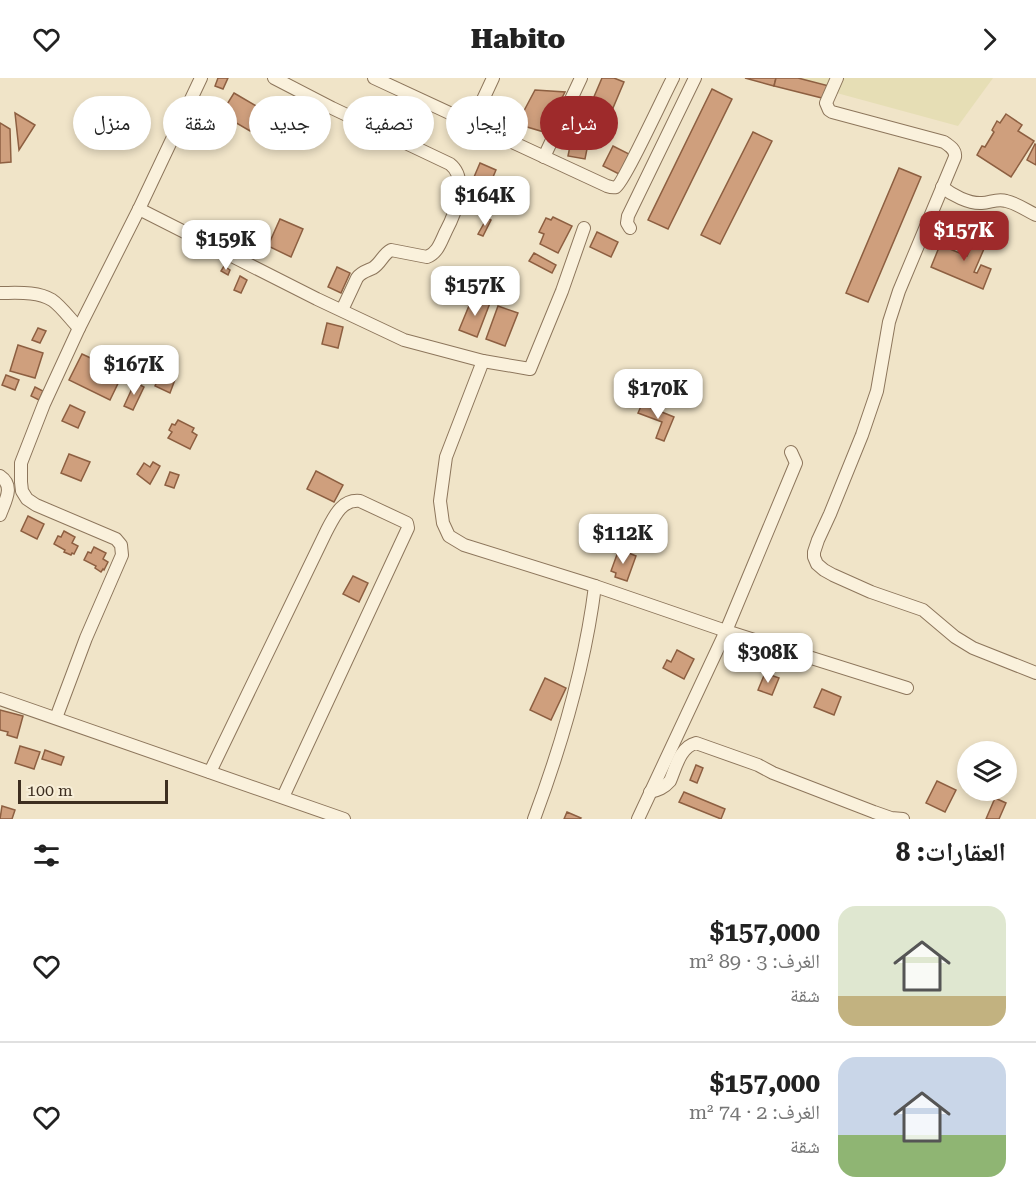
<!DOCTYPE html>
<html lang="ar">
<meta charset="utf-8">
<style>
body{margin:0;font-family:"Roboto Serif","Noto Naskh Arabic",serif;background:#f2f2f2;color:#222;direction:rtl;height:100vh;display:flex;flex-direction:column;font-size:22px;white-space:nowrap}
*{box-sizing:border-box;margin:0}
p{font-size:20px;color:#767676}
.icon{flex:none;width:33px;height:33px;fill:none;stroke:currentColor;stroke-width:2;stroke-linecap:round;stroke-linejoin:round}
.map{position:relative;height:741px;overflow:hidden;direction:ltr}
.panel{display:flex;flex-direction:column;background:#fff;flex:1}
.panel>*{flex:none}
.guide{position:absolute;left:18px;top:18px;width:600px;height:54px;direction:rtl;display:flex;gap:12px}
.tools{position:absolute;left:957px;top:663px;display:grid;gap:12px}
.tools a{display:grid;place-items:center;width:60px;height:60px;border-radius:50%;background:#fff;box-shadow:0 3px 9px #0003;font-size:30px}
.scale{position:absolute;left:18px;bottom:15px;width:150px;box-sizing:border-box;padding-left:6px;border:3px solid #3d2e20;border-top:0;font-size:16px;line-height:21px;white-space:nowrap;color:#3d2e20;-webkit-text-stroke:4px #f7eed8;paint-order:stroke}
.price{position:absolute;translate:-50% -51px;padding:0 14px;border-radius:12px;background:#fff;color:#222;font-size:20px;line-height:39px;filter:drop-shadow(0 2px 3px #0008)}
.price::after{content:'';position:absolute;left:50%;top:36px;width:18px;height:14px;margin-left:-9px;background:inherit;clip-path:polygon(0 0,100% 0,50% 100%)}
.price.on{background:#9e2a2b;color:#fff}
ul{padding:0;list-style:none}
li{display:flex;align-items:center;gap:18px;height:150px;padding:0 30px}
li+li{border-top:2px solid #e0e0e0}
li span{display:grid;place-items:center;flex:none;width:168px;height:120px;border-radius:18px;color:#555}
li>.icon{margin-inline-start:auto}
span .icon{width:72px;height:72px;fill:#fffc;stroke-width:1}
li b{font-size:26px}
h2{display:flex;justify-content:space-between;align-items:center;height:72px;padding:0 30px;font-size:26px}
.chip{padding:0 21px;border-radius:27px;background:#fff;box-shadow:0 3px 9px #0003;font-size:21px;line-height:54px}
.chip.on{background:#9e2a2b;color:#fff}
header{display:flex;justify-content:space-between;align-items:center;height:78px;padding:0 30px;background:#fff;font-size:27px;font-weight:800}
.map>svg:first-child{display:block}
</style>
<header><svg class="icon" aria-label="forward" viewBox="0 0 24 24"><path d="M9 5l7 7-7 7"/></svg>Habito<svg class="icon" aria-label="heart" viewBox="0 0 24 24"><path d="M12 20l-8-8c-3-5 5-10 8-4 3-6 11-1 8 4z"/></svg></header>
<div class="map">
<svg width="1036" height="741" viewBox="0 0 1036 741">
<rect width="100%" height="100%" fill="#f0e4c8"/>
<polygon fill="#e6deb5" points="790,0 993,0 958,48 822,11"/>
<g fill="#cf9f7d" stroke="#8d5f41" stroke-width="1.5">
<polygon points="218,0 228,0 223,11 215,8"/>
<polygon points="602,0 614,0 624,4 613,30 593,21"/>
<polygon points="745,0 776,0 774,8"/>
<polygon points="776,0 798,0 829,8 826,21 774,8"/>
<polygon points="712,11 732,21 668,151 648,142"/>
<polygon points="535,12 565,14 544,54 517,46"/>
<polygon points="234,15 263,32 250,53 221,36"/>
<polygon points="15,35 35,47 19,72"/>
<polygon points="1006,36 1022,47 1018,53 1034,63 1011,99 977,77 982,68 985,69 994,54 992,52 997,43 1000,45"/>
<polygon points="0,45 10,51 11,84 0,85"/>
<polygon points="573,53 590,56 585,81 568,78"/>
<polygon points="753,54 772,63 720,166 701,157"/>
<polygon points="1035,66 1036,67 1036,87 1027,82"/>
<polygon points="613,68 629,76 619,96 603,88"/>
<polygon points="480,85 496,92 490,106 474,99"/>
<polygon points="899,90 921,99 868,224 846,215"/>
<polygon points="553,139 572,148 558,175 540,166 544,156 539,154 546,140 551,142"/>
<polygon points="487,140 491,142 483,158 478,156"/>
<polygon points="280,141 303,151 291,179 268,168"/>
<polygon points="974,143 982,145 980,150 973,148"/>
<polygon points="978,152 990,157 974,194 977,195 981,187 991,191 983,211 931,189 940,167 967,178"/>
<polygon points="597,154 618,164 611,179 590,169"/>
<polygon points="534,175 556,187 552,195 529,183"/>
<polygon points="224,188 230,192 228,197 221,193"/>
<polygon points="337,189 350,195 341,215 328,209"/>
<polygon points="240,198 247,202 241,215 234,212"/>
<polygon points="473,218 490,225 477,259 459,252"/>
<polygon points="498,228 518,235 505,268 486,261"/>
<polygon points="327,245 343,249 338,270 322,266"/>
<polygon points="38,250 46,253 40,265 32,262"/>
<polygon points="18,267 43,275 35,300 10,293"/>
<polygon points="82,276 123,295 110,322 69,302"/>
<polygon points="162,293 176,299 170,315 155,308"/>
<polygon points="6,297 19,302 15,312 2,307"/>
<polygon points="135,304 144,309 133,332 124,328"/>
<polygon points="35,309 43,313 39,322 31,318"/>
<polygon points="642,326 674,339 664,363 656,360 662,344 638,335"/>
<polygon points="70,327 85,334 78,350 62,343"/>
<polygon points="178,342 194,350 192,354 197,357 190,371 168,360 172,354 169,352 172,346 175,347"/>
<polygon points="69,376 90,384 81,403 61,395"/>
<polygon points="153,384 160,388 150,406 137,396 144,385 150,389"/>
<polygon points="316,393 343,407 334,424 307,411"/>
<polygon points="170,394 179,397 174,410 165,407"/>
<polygon points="28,438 44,446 37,461 21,453"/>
<polygon points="64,453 75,459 72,465 78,468 74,476 72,475 71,477 64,474 65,472 54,466 58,458 61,459"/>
<polygon points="94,469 106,475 103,481 108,484 104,492 103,491 101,494 95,490 96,488 84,482 88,474 91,475"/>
<polygon points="619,471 636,478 627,503 615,499 616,495 611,493"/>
<polygon points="353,498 368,505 359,524 343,516"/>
<polygon points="677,572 694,581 684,601 663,590 667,582 671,584"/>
<polygon points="765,595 779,600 772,617 758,612"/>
<polygon points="545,600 566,610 551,642 530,632"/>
<polygon points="822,611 841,619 834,637 814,629"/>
<polygon points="0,632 23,638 17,660 7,657 8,654 0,652"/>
<polygon points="20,668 40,674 34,691 15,685"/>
<polygon points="45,672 64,679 61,687 42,681"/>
<polygon points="696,687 703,690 697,705 690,702"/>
<polygon points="937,703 956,712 945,734 926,725"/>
<polygon points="684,714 725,731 721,741 679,724"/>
<polygon points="995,720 1006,725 999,741 986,741"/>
<polygon points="2,728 15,732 12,741 0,741"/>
<polygon points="567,734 581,740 580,741 564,741"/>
</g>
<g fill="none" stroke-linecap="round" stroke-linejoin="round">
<g stroke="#8d765c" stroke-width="14">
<g id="street">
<path d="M274 0 332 30 450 86C469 101 455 136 446 153 441 163 438 175 427 179L391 172C383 176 381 185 373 190 367 193 361 194 357 200L342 232"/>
<path d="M374 0 607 108C610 109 613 110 616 109 623 106 666 13 673 0"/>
<path d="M837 0 826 25 829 32 832 34 944 64C950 68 956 72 955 79L899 213 889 244 877 313 862 357 830 436 818 462 814 474V479L817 486 824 492 833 497 871 514 923 532 955 559 973 570 1036 595"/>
<polyline points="472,45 493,0"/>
<polyline points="544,79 581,0"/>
<path d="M942 109C952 117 969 126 982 125 990 125 997 120 1006 123 1016 125 1026 132 1036 137"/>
<polyline points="139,131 317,221 404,262 483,283 530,291 562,213 584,150"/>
<polyline points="630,150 627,145 628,138 695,0"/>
<path d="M0 215C17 215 37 213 52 222 61 228 71 242 79 250"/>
<polyline points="483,283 446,379 440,423 443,445 449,458 464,467 595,508 726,553 907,610"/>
<path d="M0 398C15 408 5 423 0 437"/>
<polyline points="0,621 344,741"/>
<polyline points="56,640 86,560 122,477 121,467 116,461 36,427 27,421 22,413 21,404 21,385 44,326 79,250 139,131 201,0"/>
<path d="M210 694 326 454C334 439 341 421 360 423L407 445 408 450 283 719"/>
<path d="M650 714C658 712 664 710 670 703 676 689 680 669 696 665L758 687 773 695 874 734 891 740 903 741"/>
<path d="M534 741C562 666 585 588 595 508"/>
<polyline points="638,741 726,553 796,385 791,374"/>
</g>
</g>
<use href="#street" stroke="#faf1dc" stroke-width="12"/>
</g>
</svg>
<div class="tools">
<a><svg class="icon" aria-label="layers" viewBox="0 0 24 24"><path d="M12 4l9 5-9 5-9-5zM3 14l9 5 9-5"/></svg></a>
</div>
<div class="scale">100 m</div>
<b class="price" style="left:485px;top:149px">$164K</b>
<b class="price on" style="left:964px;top:184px">$157K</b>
<b class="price" style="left:226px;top:193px">$159K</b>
<b class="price" style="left:475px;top:239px">$157K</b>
<b class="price" style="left:134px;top:318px">$167K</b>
<b class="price" style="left:658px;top:342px">$170K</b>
<b class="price" style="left:623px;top:487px">$112K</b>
<b class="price" style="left:768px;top:606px">$308K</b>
<div class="guide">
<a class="chip on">شراء</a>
<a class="chip">إيجار</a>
<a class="chip">تصفية</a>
<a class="chip">جديد</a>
<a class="chip">شقة</a>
<a class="chip">منزل</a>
</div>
</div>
<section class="panel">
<h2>العقارات: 8<svg class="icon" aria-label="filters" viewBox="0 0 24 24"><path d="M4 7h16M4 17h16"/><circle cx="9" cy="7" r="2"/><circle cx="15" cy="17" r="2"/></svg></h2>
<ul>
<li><span style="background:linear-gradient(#dfe7d0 75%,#c2b280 0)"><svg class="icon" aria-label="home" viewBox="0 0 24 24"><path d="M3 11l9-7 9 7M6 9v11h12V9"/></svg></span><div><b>$157,000</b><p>الغرف: 3 · 89 m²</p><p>شقة</p></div><svg class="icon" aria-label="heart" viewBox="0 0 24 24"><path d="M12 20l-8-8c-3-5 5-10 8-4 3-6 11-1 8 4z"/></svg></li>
<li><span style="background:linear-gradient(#c9d6e8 65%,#8fb573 0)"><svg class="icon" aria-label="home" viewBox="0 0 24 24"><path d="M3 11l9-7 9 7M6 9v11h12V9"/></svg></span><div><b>$157,000</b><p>الغرف: 2 · 74 m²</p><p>شقة</p></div><svg class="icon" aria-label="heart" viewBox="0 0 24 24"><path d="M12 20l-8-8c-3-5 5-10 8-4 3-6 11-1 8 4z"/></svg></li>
</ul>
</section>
